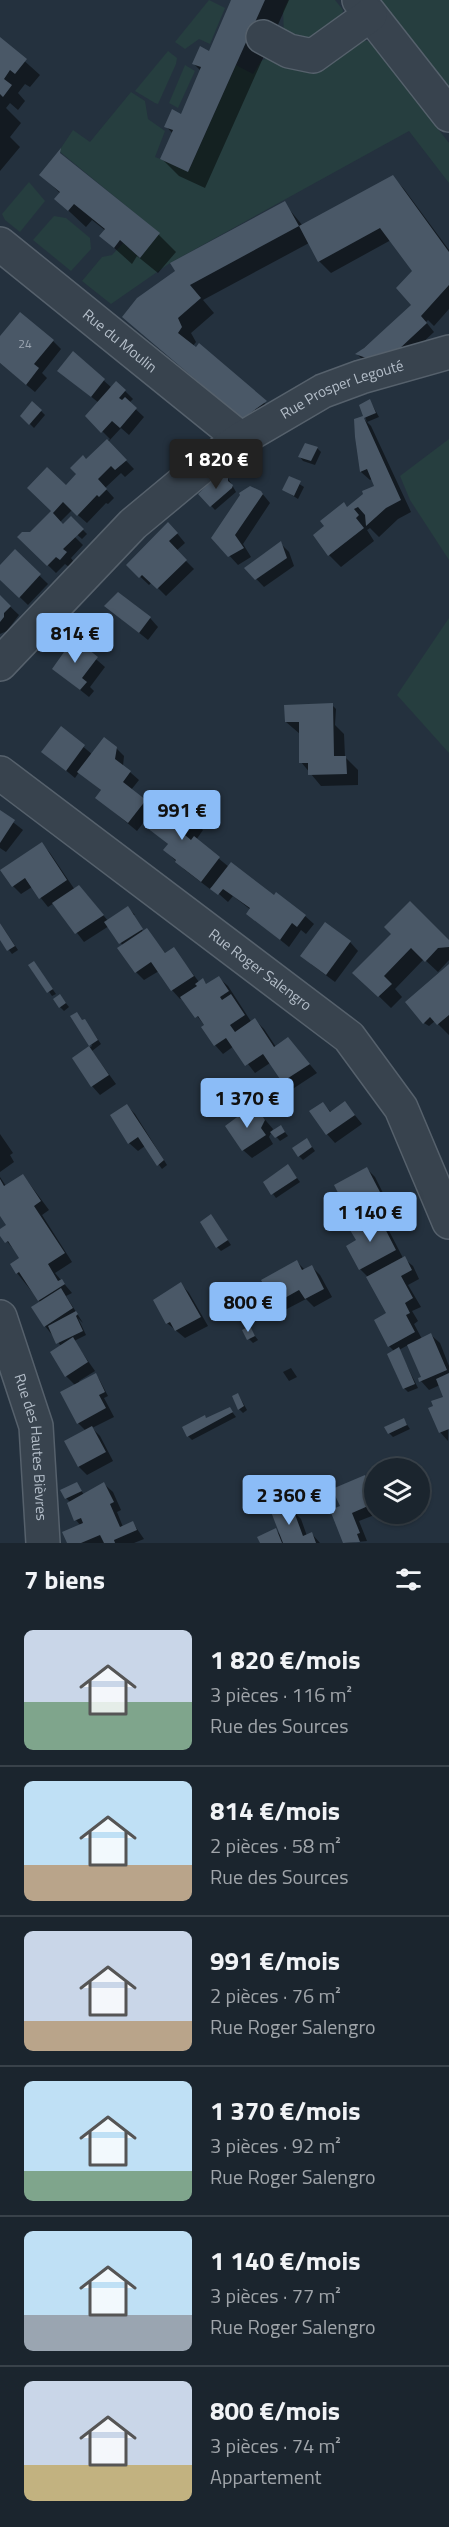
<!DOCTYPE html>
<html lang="fr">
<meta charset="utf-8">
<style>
body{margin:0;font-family:"Titillium Web",sans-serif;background:#28313a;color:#f1f3f6;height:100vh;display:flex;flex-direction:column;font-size:22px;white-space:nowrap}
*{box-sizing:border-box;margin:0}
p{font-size:20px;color:#a0a5aa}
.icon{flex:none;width:33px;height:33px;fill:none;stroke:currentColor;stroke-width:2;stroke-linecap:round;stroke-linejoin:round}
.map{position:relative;height:1543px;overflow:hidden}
.panel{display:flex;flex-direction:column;background:#1b252e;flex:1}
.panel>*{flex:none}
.buttons{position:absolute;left:364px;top:1458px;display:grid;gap:12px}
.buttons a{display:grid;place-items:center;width:66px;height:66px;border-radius:50%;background:#1b252e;box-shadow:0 2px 4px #0004,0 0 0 2px #39424a;font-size:30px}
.price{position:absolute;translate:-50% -51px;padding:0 14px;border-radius:6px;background:#8bbcf7;color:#111;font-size:20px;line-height:39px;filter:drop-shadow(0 2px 3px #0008)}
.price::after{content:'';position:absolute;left:50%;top:36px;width:18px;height:14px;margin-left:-9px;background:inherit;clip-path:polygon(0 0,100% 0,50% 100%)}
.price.current{background:#222;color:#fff}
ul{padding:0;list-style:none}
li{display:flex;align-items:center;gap:18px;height:150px;padding:0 24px}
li+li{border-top:2px solid #39424a}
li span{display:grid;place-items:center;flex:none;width:168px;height:120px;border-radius:9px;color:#555}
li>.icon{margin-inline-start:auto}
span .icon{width:72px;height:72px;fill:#fffc;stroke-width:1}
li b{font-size:26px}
h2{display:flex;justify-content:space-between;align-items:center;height:72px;padding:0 24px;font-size:26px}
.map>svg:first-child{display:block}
</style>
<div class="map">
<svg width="449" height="1543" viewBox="0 0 449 1543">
<rect width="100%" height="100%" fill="#24313e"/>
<g fill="#263e3f">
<polygon points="209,0 225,8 210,44 199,39 185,49 175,42"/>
<polygon points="288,0 335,0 343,10 342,17 312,47 284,34 283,11"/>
<polygon points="380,0 449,0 449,89"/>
<polygon points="357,40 368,41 375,48 449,143 449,183 409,131 170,263 111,304 82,281 102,257 112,255 123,243 140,258 158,232 59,151 73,130 90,142 131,92 145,101 148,119 165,131 155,157 189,170 236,65 253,74 261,61 274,55"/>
<polygon points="168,51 177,58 176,64 158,104 155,103 135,91"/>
<polygon points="185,65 195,71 178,108 169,103"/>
<polygon points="29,182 45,201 20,232 5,220 2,214"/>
<polygon points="54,216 66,218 90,238 91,249 71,271 33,240"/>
<polygon points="449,439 449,560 410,500 400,476"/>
<polygon points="449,618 449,753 397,695"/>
</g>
<g fill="#0007">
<polygon points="233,0 289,0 205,188 179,176 162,159 173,134 166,126 182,116 201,71 194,64 210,53"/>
<polygon points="0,39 40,75 30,87 25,84 18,93 25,101 18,110 10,103 6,108 21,123 10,137 20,147 0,171"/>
<polygon points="59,153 159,235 176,252 158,273 137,256 132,264 101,236 106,231 92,220 86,227 56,199 61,194 41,175"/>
<polygon points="393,177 404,189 449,250 449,309 434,326 428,320 426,322 434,332 392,371 367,364 357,354 413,305 414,271 391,240 331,273 319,261 309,243 203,300 214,313 191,333 196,342 193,346 196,349 199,345 280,417 258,432 124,317 284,203 303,226"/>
<polygon points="53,341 61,349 42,373 47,378 35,392 0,363"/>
<polygon points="73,353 112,388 117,383 133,399 129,403 144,417 129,435 121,428 108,442 134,469 125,477 121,473 105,488 114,498 108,504 106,503 87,523 72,510 60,522 63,526 71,518 87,534 82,539 72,530 70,532 83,545 71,558 74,562 69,567 65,564 56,573 19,537 31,534 53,511 66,487 87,461 110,439 87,416 99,403 59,371"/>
<polygon points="370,401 379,417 367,422 361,406"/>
<polygon points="41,411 45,415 34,428 22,416"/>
<polygon points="363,418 371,426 411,512 398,519 379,537 370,528 367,530 374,541 341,567 329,555 315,535 376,487 372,479 370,480 361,472 356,420"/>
<polygon points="317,448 321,452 315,465 303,461 300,457"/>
<polygon points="228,478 236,492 215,510 200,494"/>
<polygon points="290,478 304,487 298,499 284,490"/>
<polygon points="261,492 270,503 243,544 251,557 238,565 213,538"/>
<polygon points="176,532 185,543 176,551 194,569 166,596 152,582 149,585 128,565"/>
<polygon points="280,543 289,552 294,566 264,587 246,568"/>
<polygon points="15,552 48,584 28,605 0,578 0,567"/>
<polygon points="0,597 19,615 7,631 0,634"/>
<polygon points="106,606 150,618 158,627 148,640"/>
<polygon points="75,641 105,667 90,687 94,691 89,697 54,669"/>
<polygon points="332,705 336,709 335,725 344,734 345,757 358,770 358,785 321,786 301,762 300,734 286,722"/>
<polygon points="61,728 93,755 116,748 124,756 123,766 139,780 131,790 153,810 137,831 97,798 102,791 79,772 75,778 50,757"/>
<polygon points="0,812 23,830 6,852 0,848"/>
<polygon points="195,822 203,830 196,840 229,867 274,897 277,894 305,916 314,924 306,934 301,930 289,947 248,914 251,910 233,896 228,902 211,887 210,889 185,870 165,850 169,845 148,827"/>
<polygon points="42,844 50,853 75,890 87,895 108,921 128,908 135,915 132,915 146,936 147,930 166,954 174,949 199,982 202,980 207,985 219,978 228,986 252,1023 255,1020 264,1029 276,1047 296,1048 317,1073 291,1090 270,1063 255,1073 234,1046 223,1054 215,1045 205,1026 182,997 180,999 172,990 159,971 144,980 136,972 123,946 109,926 84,942 54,903 48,907 32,887 21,894 13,886"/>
<polygon points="0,923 18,950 12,954 0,938"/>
<polygon points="393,934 449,942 449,960 438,972 424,959 395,989 402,997 391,1008 355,973"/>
<polygon points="350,942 358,951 335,982 311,964"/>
<polygon points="34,963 56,994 52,996 31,965"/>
<polygon points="449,966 449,1035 435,1021 429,1026 424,1023"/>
<polygon points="60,996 69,1007 64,1011 60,1007"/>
<polygon points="83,1022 88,1025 101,1044 92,1051 116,1084 100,1095 92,1086 74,1058 92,1046"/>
<polygon points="345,1103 362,1124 335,1143 327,1134 323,1104 331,1112"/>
<polygon points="127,1106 135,1114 167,1165 162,1169 145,1146 138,1151 129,1143"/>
<polygon points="248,1111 254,1116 261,1115 273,1129 269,1137 273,1144 252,1158 243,1150"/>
<polygon points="284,1131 288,1136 280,1141 273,1133"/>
<polygon points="0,1134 13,1153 10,1155 14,1162 0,1172"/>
<polygon points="307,1140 315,1151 303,1160 299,1156"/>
<polygon points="288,1166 300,1182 276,1198 273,1194"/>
<polygon points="367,1169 375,1177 388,1203 358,1219 349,1211"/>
<polygon points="23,1175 49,1210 42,1215 72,1262 55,1273 72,1293 66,1296 83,1323 78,1318 86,1335 74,1341 95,1371 79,1381 80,1383 95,1375 99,1379 108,1396 104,1398 114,1417 92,1428 100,1436 113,1461 87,1475 79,1467 66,1441 86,1431 78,1423 76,1386 66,1376 61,1346 45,1326 41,1303 17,1273 21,1258 0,1233 0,1230 8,1225 0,1213 0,1177 6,1186"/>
<polygon points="211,1216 231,1245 221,1251 217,1247"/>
<polygon points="378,1217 386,1225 403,1258 413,1266 419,1279 408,1285 421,1307 412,1311 418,1321 414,1324 422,1339 431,1335 440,1343 449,1366 448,1441 440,1432 445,1398 440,1385 429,1390 421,1381 423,1378 408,1345 399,1350 418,1388 408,1392 404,1388 395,1352 389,1346 388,1314 367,1276 360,1269 358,1241"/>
<polygon points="297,1262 305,1270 311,1266 320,1275 332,1297 314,1307 306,1299 283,1311 275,1303"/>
<polygon points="181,1284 189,1293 208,1326 185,1338 167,1323"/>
<polygon points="249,1328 258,1340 253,1343 249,1339"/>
<polygon points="291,1368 297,1377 289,1381 283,1372"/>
<polygon points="238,1394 247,1410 243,1413 239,1409"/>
<polygon points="230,1409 236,1417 192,1440 188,1436 184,1427 204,1416 207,1419"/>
<polygon points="404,1420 410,1429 393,1437 389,1433"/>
<polygon points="364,1477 375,1491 375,1514 377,1514 359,1521 367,1541 345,1543 332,1511 342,1506"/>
<polygon points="77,1484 84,1495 104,1484 113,1492 121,1510 117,1512 123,1527 133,1523 144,1539 134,1543 68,1543 81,1526 76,1520 70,1502 66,1498"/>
<polygon points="277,1502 287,1513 293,1511 301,1519 307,1536 312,1534 320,1543 261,1543 276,1530 283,1538"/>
</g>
<g fill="#4a5867">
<polygon points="231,0 265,0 188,172 160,159 173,130 164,127 172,109 181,114 201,67 192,64 200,46 209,51"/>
<polygon points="0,37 27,59 15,74 10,70 4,79 12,85 3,97 0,94"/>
<polygon points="61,148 60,153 160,233 140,258 120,240 114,248 99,236 105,229 74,204 68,211 54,199 60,192 39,175"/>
<polygon points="393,175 449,252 449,285 421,316 427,323 383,364 355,354 364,348 411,305 396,288 412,271 380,228 318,262 299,226"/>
<polygon points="285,201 299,226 190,285 201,298 178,318 182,327 178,333 196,347 199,343 267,401 242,419 122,317 137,298 175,271 170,263"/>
<polygon points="20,312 54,340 34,364 39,368 26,385 0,363 0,336"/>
<polygon points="73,351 105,379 91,397 57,371"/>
<polygon points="116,381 126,390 119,398 122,400 125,397 137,408 120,428 112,421 101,433 85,416"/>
<polygon points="370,399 376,413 364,418 401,500 386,508 366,526 365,515 358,507 354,509 359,515 356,518 364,528 328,556 313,535 324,526 320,521 344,502 347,507 363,494 362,491 374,486 367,469 360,472 355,437 354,419 363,416 359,405"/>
<polygon points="32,401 42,410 29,425 20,416"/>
<polygon points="107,439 127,460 115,470 111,466 98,479 107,489 99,497 97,495 77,516 63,502 53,513 63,524 71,516 84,529 63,549 67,552 60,560 56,557 47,566 17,537 22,532 30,532 51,511 27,488 47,467 66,485 76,474 70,468 83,455 86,459"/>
<polygon points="305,443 318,447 311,461 298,457"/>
<polygon points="220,473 228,477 228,481 233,485 232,488 210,507 198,494"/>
<polygon points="289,476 301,481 294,496 282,490"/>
<polygon points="250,486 261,491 263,494 235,535 244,548 228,557 211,538 240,495 239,493"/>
<polygon points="168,522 178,533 169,541 187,560 157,589 142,575 139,578 126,565"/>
<polygon points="281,541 287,558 255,580 244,568"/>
<polygon points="15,549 41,574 19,598 0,580 0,565"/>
<polygon points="118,592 151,617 139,633 104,606"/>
<polygon points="0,595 11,606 4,613 4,617 0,622"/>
<polygon points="74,638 98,657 82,678 87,682 80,690 52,669"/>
<polygon points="333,703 334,756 346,756 347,774 308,775 308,763 299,763 299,722 285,722 284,705"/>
<polygon points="61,726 85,745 66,771 41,752"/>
<polygon points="104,737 117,747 115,759 131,771 123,782 146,800 128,823 95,798 101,790 77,772"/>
<polygon points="167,799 196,821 185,835 191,840 194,836 220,857 201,882 175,862 176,860 163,850 168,844 146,827"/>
<polygon points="0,810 15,820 0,843"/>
<polygon points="42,842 67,880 39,899 25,878 12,887 0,870"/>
<polygon points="231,862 274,895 276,892 306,915 297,927 292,923 280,940 246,914 250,908 223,889 218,895 210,889"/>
<polygon points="79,885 104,915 75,934 52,903"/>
<polygon points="410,901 449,940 449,947 438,948 425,962 411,948 384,976 392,984 378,997 352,973 391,934 384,927"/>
<polygon points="128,906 143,929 119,944 104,922"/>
<polygon points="325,922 351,941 326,975 300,956"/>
<polygon points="0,923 15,946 7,951 0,940"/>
<polygon points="147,928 165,953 174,947 194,976 171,991 151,962 135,973 117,948"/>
<polygon points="34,961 53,989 47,993 28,965"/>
<polygon points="449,964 449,1015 437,1025 430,1017 423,1024 405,1002"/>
<polygon points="219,976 229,991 220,997 222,1000 231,994 245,1015 230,1025 235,1032 255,1018 274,1047 288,1037 310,1064 282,1082 263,1054 245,1066 226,1038 214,1046 201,1027 204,1025 198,1016 195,1018 180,997 197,986 195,984 203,978 206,984"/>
<polygon points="60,994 66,1003 59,1008 53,999"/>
<polygon points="77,1012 82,1020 85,1019 98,1040 89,1046 70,1016"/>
<polygon points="89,1046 109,1075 91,1087 72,1058"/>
<polygon points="345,1101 355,1115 326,1135 309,1111 323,1102 330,1112"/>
<polygon points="127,1104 164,1160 157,1166 138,1137 128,1144 110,1115"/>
<polygon points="248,1109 252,1115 261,1114 265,1120 261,1128 266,1135 242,1151 225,1126"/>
<polygon points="281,1125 285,1132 275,1138 270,1132"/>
<polygon points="307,1138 312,1147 298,1157 292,1148"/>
<polygon points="288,1164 297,1178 271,1195 263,1182"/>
<polygon points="367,1167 381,1194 348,1212 334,1185"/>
<polygon points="23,1174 41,1201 34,1206 65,1253 48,1264 58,1281 62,1279 65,1284 38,1301 19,1272 16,1274 10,1264 19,1258 8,1241 5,1243 0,1236 0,1229 6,1225 0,1216 0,1179 4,1186"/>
<polygon points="211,1214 228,1240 216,1248 200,1222"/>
<polygon points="378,1215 396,1250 359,1270 346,1246 356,1240 350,1230 357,1226 355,1223 357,1222 359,1225"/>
<polygon points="405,1256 412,1270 401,1276 413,1298 405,1303 410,1313 406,1315 415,1332 388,1347 374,1320 386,1313 366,1277"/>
<polygon points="297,1260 302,1270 312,1265 324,1289 305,1299 299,1290 274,1304 261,1280"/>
<polygon points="181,1282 201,1317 175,1331 170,1322 166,1324 153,1300"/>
<polygon points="61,1288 73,1308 44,1327 31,1307"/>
<polygon points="76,1311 78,1314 76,1316 83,1331 56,1344 48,1326"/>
<polygon points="250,1326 255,1336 247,1340 242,1330"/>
<polygon points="431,1333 447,1370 419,1382 418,1378 421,1377 407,1345"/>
<polygon points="73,1337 88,1362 65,1377 50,1352"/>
<polygon points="399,1347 415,1384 403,1389 387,1354"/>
<polygon points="96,1373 105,1392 99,1395 106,1408 77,1424 60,1392"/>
<polygon points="449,1373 449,1429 439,1433 428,1408 433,1406 431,1401 443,1397 436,1379"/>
<polygon points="238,1393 244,1406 238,1410 232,1396"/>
<polygon points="230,1407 233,1412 187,1437 182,1427 205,1415 206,1418"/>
<polygon points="404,1418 407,1425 388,1434 384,1427"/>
<polygon points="92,1426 106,1452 78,1467 64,1441"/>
<polygon points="365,1475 375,1503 352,1513 360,1533 357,1534 360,1542 343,1543 330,1510 340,1506 332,1489"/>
<polygon points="77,1482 82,1491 65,1499 60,1490"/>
<polygon points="104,1482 114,1502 110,1504 120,1527 133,1521 137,1530 114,1540 115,1543 104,1543 100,1535 81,1543 67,1543 62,1532 83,1523 81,1518 74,1521 67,1503"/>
<polygon points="278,1500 283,1513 293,1509 303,1536 312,1532 316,1543 283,1543 268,1504"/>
<polygon points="276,1528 282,1543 260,1543 257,1537"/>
</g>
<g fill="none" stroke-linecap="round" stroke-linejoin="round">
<g stroke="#56616c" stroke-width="36">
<g id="minor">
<polyline points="359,0 449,115"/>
<polyline points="263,37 289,51 313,56 370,15"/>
<path id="s1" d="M0 244 241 439"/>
<path id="s2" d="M0 664 133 524 204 465 241 439 323 391 361 377 449 352"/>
<path id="s3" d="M0 773 349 1037 401 1108 449 1222"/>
<path id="s4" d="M0 1317 36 1426 43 1543"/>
</g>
</g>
<use href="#minor" stroke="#38434e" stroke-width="33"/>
</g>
<g text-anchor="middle" stroke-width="6" stroke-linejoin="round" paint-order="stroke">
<g font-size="12" fill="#9aa4b0">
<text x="25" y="348">24</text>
</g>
<g font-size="15" fill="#b4bec9" stroke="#1d2833">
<text dy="5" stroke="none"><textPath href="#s1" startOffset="154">Rue du Moulin</textPath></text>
<text dy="5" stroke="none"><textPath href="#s2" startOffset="444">Rue Prosper Legouté</textPath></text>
<text dy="5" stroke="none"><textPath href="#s3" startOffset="326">Rue Roger Salengro</textPath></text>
<text dy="5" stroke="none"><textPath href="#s4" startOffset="135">Rue des Hautes Bièvres</textPath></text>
</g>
</g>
</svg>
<div class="buttons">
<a><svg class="icon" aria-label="layers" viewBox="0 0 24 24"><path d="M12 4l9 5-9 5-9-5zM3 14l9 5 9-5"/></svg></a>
</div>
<b class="price current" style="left:216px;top:490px">1 820 €</b>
<b class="price" style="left:75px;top:664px">814 €</b>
<b class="price" style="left:182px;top:841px">991 €</b>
<b class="price" style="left:247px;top:1129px">1 370 €</b>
<b class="price" style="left:370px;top:1243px">1 140 €</b>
<b class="price" style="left:248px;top:1333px">800 €</b>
<b class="price" style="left:289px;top:1526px">2 360 €</b>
</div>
<section class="panel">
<h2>7 biens<svg class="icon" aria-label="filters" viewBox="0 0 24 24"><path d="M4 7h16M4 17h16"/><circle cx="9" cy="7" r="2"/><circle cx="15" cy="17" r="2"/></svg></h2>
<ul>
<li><span style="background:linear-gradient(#c9d6e8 60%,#7fa58c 0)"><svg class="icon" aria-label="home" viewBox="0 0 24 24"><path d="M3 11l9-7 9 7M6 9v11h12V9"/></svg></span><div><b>1 820 €/mois</b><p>3 pièces · 116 m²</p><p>Rue des Sources</p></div></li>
<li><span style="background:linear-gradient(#bfe0f5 70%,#b9a48a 0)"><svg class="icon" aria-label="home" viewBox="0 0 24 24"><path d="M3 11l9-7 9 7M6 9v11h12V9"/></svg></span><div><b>814 €/mois</b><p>2 pièces · 58 m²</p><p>Rue des Sources</p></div></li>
<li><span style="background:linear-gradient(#c9d6e8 75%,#b9a48a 0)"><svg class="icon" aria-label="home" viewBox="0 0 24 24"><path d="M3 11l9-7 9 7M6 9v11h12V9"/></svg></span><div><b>991 €/mois</b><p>2 pièces · 76 m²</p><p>Rue Roger Salengro</p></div></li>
<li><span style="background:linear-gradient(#bfe0f5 75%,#7fa58c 0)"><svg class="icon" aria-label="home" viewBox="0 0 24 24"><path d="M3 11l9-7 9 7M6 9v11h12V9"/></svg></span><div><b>1 370 €/mois</b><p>3 pièces · 92 m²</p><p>Rue Roger Salengro</p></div></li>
<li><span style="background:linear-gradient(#bfe0f5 70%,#9aa5b1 0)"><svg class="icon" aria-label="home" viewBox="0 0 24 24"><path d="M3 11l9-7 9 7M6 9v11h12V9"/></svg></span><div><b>1 140 €/mois</b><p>3 pièces · 77 m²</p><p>Rue Roger Salengro</p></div></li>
<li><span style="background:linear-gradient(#c9d6e8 70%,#c2b280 0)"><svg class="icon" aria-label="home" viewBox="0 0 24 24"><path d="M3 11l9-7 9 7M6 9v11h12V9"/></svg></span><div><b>800 €/mois</b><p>3 pièces · 74 m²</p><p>Appartement</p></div></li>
</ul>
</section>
